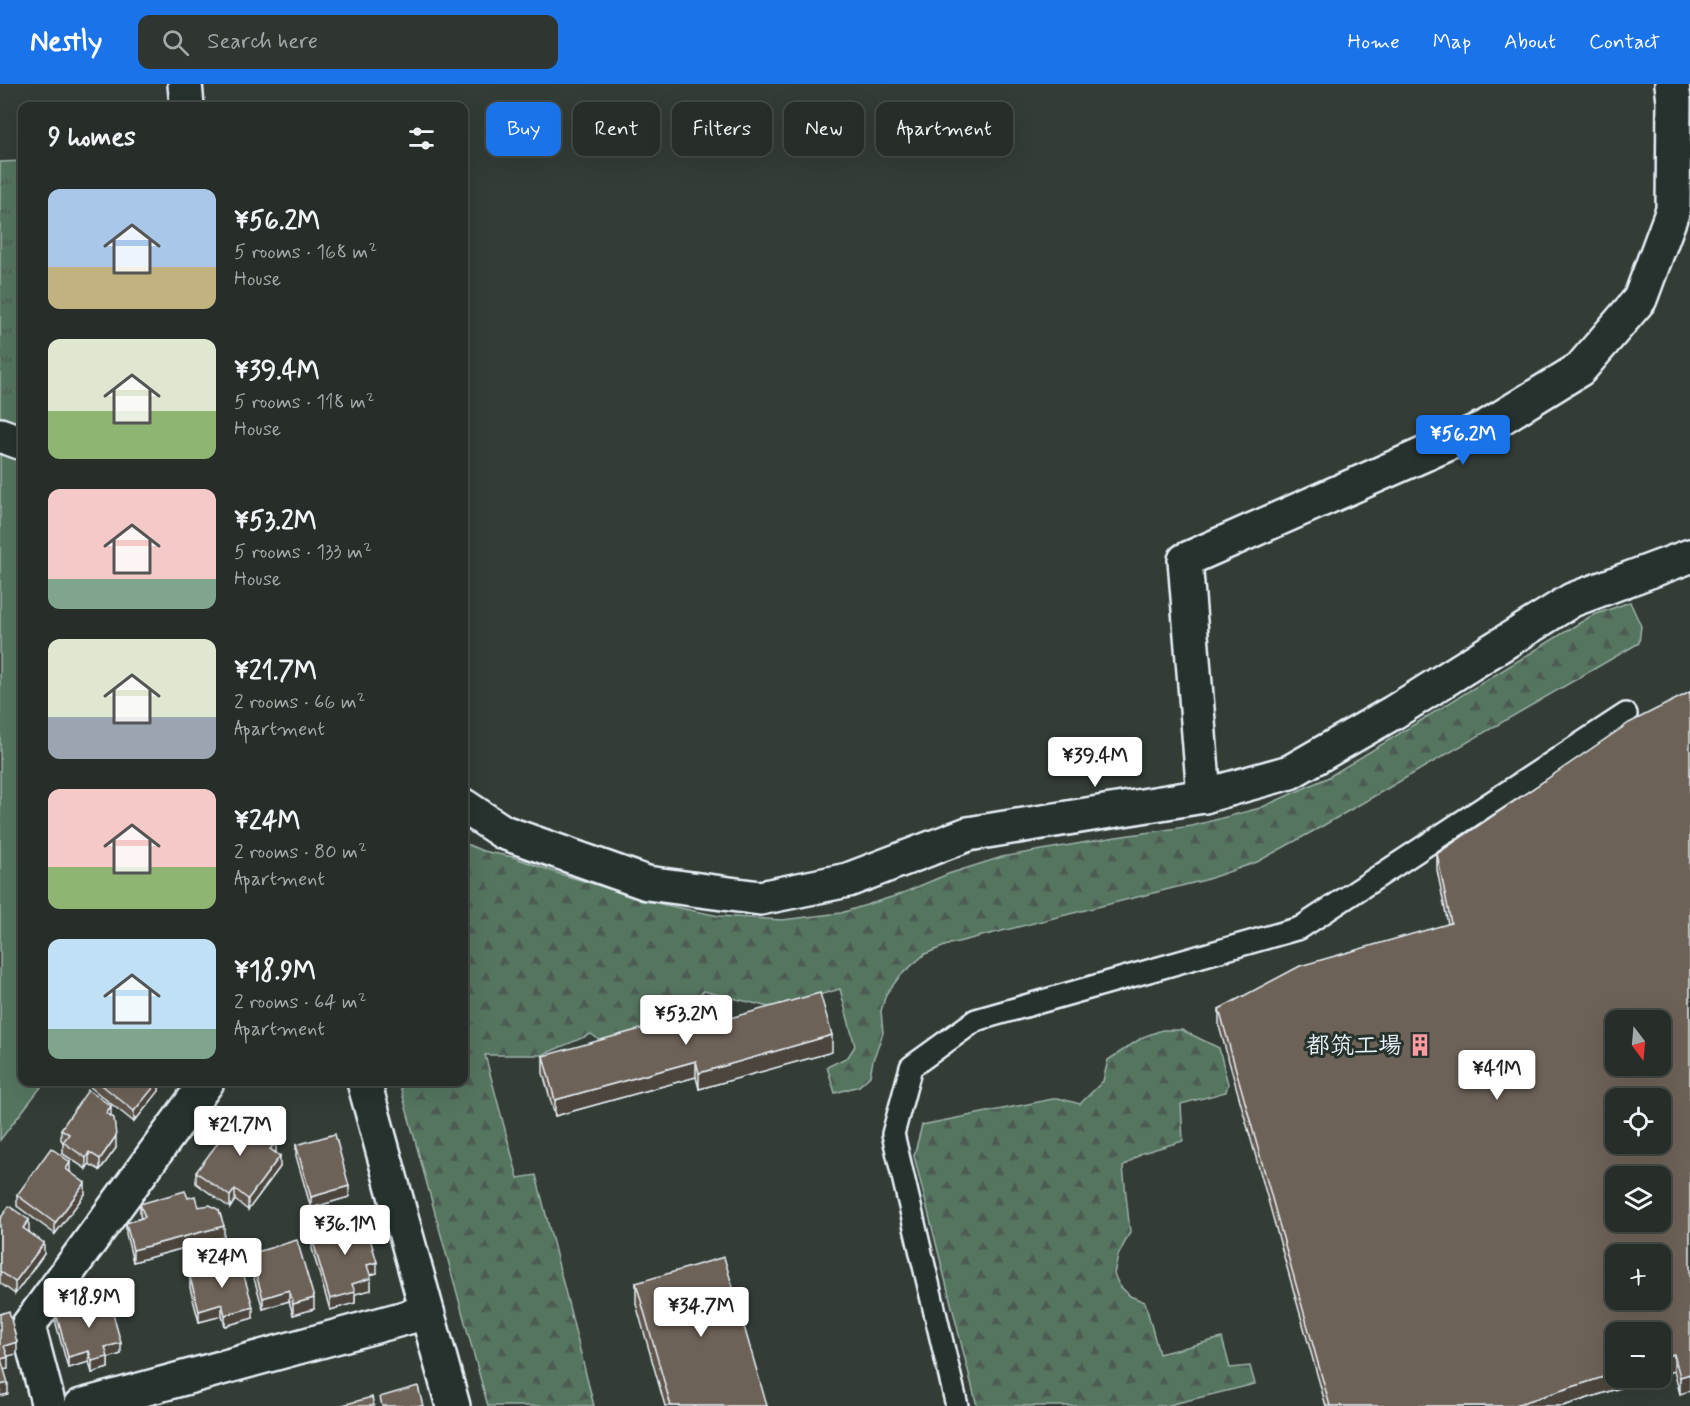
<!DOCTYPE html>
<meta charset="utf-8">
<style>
body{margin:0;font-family:Mynerve,"Klee One",sans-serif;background:#2f3530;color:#f1f3f6;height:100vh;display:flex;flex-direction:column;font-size:22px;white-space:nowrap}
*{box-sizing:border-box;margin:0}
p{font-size:20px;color:#a4a8a8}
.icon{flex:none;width:33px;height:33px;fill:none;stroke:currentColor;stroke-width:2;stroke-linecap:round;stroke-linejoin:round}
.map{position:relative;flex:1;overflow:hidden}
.details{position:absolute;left:18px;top:18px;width:450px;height:984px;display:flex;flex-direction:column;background:#272d28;border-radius:12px;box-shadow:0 6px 24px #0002,0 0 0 2px #434945}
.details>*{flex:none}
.hud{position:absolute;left:486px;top:18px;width:570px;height:54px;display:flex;gap:12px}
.needle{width:39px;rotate:164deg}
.controls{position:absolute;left:1605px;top:926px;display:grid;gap:12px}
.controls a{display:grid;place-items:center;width:66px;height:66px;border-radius:12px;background:#272d28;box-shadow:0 6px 24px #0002,0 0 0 2px #434945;font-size:30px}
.price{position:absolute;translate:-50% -51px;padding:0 14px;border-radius:6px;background:#fff;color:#222;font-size:20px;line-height:39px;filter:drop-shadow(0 2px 3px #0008)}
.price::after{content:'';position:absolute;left:50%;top:36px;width:18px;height:14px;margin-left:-9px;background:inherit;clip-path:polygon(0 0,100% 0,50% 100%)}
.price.active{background:#1a73e8;color:#fff}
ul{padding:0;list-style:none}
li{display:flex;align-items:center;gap:18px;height:150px;padding:0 30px}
li span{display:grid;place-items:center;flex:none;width:168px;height:120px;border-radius:12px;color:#555}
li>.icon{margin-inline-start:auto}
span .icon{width:72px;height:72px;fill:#fffc;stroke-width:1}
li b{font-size:26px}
h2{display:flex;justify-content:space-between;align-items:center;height:72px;padding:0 30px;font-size:26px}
.chip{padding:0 21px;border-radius:12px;background:#272d28;box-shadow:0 6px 24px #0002,0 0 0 2px #434945;font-size:21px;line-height:54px}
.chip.active{background:#1a73e8;color:#fff}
header{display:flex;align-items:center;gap:36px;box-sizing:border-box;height:84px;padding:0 30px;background:#1a73e8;color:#fff}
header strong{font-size:28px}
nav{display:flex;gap:33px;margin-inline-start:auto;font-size:21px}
.search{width:420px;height:54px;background:#2f3530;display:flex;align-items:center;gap:15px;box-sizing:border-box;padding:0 21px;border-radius:12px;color:#a4a8a8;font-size:22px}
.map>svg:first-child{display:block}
</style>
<header>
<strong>Nestly</strong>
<div class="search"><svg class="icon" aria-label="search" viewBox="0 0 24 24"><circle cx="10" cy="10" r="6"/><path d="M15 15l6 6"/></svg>Search here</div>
<nav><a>Home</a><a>Map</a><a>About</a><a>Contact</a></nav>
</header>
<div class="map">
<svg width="1690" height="1322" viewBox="0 0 1690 1322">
<defs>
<pattern id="grass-tufts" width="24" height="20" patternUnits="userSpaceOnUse" patternTransform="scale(1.5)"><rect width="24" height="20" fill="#55755f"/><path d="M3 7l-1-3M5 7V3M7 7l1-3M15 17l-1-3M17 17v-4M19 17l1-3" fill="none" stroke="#4d5c53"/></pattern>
<pattern id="forest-firs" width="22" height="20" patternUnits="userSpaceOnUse" patternTransform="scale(1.5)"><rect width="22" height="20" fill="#55755f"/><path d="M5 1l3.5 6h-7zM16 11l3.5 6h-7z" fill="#4d5c53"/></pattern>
</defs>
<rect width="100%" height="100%" fill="#343c36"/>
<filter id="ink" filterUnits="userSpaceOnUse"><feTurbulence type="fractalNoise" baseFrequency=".0167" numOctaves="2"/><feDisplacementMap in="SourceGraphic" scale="12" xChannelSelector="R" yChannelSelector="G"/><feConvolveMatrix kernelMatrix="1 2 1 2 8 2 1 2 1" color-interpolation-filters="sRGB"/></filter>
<g filter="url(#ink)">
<polygon fill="url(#grass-tufts)" stroke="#9eb3ac" stroke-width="1.5" points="22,77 22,347 0,339 0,78"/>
<g fill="url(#forest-firs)" stroke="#9eb3ac" stroke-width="1.5">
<polygon points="1630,518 1641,542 1639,559 1319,744 1257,778 1205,796 950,860 925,870 900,892 886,910 881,927 883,949 873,976 870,992 859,1002 835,1009 827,983 848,973 855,962 840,905 773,924 704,907 645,948 602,958 591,950 542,971 485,971 518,1094 536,1091 594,1322 488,1322 399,998 464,998 464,759 483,767 513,773 557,789 661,820 719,832 782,836 841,829 898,811 948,790 1002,773 1116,753 1192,742 1260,724 1327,694 1591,532"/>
<polygon points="1162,946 1182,946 1219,964 1228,1000 1226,1008 1181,1020 1183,1057 1142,1069 1123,1083 1130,1148 1118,1172 1114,1190 1119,1201 1130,1212 1145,1218 1159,1270 1222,1254 1230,1284 1250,1282 1255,1300 1169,1321 1168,1322 977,1322 914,1072 922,1041 1058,1014 1080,1020 1103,997 1108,976 1143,953"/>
</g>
<polygon fill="#55755f" stroke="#9eb3ac" stroke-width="1.5" points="0,361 22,370 22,998 45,998 0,1056"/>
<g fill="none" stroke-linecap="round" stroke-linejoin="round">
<g stroke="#e8f1f8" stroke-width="26">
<polyline id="service" points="957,1322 893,1050 911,983 976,936 1300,844 1626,630"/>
</g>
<g stroke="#e8f1f8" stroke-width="38">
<g id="minor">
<polyline points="185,0 187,22"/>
<polyline points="0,351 22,359"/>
<polyline points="1204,712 1185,476 1486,343 1580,285 1640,215 1673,126 1674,17 1672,0"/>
<polyline points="464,722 503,748 647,799 760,814 848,796 968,750 1204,712 1290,688 1394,628 1572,516 1690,472"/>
<polyline points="49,1322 28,1242 207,998"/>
</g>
</g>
<g stroke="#e8f1f8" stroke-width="38">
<g id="tertiary">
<polyline points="364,998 453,1322"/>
<polyline points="81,1322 427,1228"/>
</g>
</g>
<use href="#service" stroke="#26332d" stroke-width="21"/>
<use href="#minor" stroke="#26332d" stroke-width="33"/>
<use href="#tertiary" stroke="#26332d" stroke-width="33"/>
</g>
<g fill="#5e544c" stroke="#e8f1f8" stroke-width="1.5">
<polygon points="1690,608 1680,1310 1674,1287 1563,1322 1326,1322 1219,942 1219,925 1448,840 1437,786 1437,770"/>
<polygon points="683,947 832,968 699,1005 696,993 555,1032 543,989 543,972"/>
<polygon points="84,998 159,998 159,1007 134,1038"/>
<polygon points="111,1032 116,1064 100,1086 89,1080 86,1085 63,1070 63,1058 61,1056 61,1045"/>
<polygon points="296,1061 349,1113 311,1124 296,1072"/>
<polygon points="276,1069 280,1083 248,1126 235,1116 230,1124 196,1099 196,1088"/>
<polygon points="70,1088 85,1110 55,1150 17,1122 17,1111"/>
<polygon points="188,1114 198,1123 224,1153 133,1178 126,1150 126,1139 141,1134 140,1131 140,1120"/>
<polygon points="0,1135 29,1147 44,1170 15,1210 0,1199"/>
<polygon points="340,1138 377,1189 370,1191 371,1206 355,1210 355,1219 330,1226 312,1165 312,1154 340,1146"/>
<polygon points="250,1170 314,1225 293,1231 289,1217 263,1225 250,1181"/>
<polygon points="190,1193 253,1234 225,1242 222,1232 199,1238 190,1204"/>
<polygon points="636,1199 767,1322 665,1322 636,1220"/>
<polygon points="75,1217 88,1221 121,1270 108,1274 108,1284 92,1289 89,1278 68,1284 56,1240 56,1229 75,1224"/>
</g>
<g fill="#4c453e" stroke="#e8f1f8" stroke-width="1.5">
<polygon points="832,951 832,968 699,1005 699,989"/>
<polygon points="696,977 696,993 555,1032 555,1016"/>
<polygon points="158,998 159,998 159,1007 134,1038 134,1027"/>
<polygon points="111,1022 111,1033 106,1029"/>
<polygon points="266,1042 266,1053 262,1047"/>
<polygon points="116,1052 116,1064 100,1086 100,1075"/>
<polygon points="276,1058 276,1069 270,1065"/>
<polygon points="89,1068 89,1080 86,1085 86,1074"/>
<polygon points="280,1072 280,1083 248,1126 248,1115"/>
<polygon points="70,1078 70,1089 66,1085"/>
<polygon points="85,1099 85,1110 55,1150 55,1139"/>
<polygon points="349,1102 349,1113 311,1124 311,1113"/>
<polygon points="235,1105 235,1116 230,1124 230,1112"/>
<polygon points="29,1136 29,1147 23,1155 23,1144"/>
<polygon points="224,1142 224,1153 133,1178 133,1166"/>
<polygon points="44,1159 44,1170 15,1210 15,1198"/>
<polygon points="377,1178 377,1189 367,1192 367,1181"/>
<polygon points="371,1194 371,1206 355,1210 355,1219 330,1226 330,1215 352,1200"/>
<polygon points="289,1206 289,1217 263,1225 263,1214"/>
<polygon points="314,1214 314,1225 293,1231 293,1220"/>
<polygon points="222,1220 222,1232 199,1238 199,1227"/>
<polygon points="253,1223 253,1234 225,1242 225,1231"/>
<polygon points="17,1258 17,1270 4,1273 4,1262"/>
<polygon points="121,1259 121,1270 108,1274 108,1284 92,1289 92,1277 105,1263"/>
<polygon points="89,1267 89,1278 68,1284 68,1273"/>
<polygon points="1674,1270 1674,1287 1660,1291 1660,1274"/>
<polygon points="8,1273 8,1285 1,1286 1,1275"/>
<polygon points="1616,1289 1616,1293 1654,1293 1563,1322 1512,1322"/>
<polygon points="1690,1290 1690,1307 1680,1310 1680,1293"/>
<polygon points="8,1299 8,1310 0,1312 0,1301"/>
</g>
<g fill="#6d6258" stroke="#e8f1f8" stroke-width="1.5" fill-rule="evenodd">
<path d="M1690 608V1290L1680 1293 1674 1270 1660 1274V1248H1616V1289L1512 1322H1330L1219 925 1300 882 1451 839 1437 770 1629 639ZM1616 936H1660V981H1616ZM1616 1014H1660V1059H1616ZM1616 1092H1660V1137H1616ZM1616 1170H1660V1215H1616Z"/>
<polygon points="820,909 832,951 699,989 696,977 555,1016 543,972 680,934 683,947"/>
<polygon points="98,998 158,998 134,1027"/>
<polygon points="88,1006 111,1022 106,1029 114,1034 116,1052 100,1075 89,1068 86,1074 63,1058 69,1050 61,1045"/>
<polygon points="243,1025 266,1042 262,1047 276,1058 270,1065 280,1072 248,1115 235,1105 230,1112 196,1088"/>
<polygon points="335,1050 349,1102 311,1113 296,1061"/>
<polygon points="51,1064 70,1078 66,1085 85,1099 55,1139 17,1111"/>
<polygon points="185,1107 188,1114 195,1112 198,1123 210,1121 219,1126 224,1142 133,1166 126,1139 145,1133 140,1120"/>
<polygon points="9,1122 29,1136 23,1144 44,1159 15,1198 0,1187 0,1135"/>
<polygon points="363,1131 377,1178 367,1181 371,1194 352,1200 355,1208 330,1215 312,1154 342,1145 340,1138"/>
<polygon points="297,1156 314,1214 293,1220 289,1206 263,1214 250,1170"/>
<polygon points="724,1173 767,1322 671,1322 636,1199"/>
<polygon points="240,1178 253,1223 225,1231 222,1220 199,1227 190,1193"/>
<polygon points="86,1214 88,1221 109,1215 121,1259 105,1263 108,1273 92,1277 89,1267 68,1273 56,1229 77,1223 75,1217"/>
<polygon points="9,1227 17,1258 4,1262 8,1273 1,1275 8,1299 0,1301 0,1230"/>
<polygon points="418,1302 423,1322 382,1322 380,1313"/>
<polygon points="372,1313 374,1322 339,1322"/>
</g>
</g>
<defs>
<g id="building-bare" transform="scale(1.8)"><path d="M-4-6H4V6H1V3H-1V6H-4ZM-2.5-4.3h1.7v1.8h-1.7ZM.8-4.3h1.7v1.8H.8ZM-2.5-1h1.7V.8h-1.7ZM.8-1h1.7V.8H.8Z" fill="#ff9aa2" stroke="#26332d" stroke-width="2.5" paint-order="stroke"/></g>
</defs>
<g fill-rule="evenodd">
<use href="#building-bare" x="1420" y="961"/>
</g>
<g text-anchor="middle" stroke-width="6" stroke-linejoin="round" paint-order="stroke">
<g font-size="24" font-weight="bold" fill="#e8f1f8" stroke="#26332d" text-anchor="end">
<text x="1402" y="969">都筑工場</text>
</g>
</g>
</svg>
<div class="controls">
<a><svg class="needle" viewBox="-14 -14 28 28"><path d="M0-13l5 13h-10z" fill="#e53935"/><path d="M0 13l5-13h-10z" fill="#a4a8a8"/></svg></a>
<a><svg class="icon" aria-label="locate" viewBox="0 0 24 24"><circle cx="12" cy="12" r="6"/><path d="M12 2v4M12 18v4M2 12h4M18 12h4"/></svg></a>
<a><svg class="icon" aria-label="layers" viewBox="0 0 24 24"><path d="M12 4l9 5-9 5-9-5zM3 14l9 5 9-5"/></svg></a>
<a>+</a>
<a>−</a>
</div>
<b class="price active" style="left:1463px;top:382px">¥56.2M</b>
<b class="price" style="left:1095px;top:704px">¥39.4M</b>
<b class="price" style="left:686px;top:962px">¥53.2M</b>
<b class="price" style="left:1497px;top:1017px">¥41M</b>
<b class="price" style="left:240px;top:1073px">¥21.7M</b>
<b class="price" style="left:345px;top:1172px">¥36.1M</b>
<b class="price" style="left:222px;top:1205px">¥24M</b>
<b class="price" style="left:89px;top:1245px">¥18.9M</b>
<b class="price" style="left:701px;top:1254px">¥34.7M</b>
<div class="hud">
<a class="chip active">Buy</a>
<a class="chip">Rent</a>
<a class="chip">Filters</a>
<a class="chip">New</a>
<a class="chip">Apartment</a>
</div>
<section class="details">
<h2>9 homes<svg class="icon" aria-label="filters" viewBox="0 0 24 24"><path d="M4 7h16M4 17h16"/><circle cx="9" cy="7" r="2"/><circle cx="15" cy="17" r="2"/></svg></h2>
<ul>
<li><span style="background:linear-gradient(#a9c7e8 65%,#c2b280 0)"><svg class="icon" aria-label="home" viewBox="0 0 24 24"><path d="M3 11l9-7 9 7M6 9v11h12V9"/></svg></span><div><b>¥56.2M</b><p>5 rooms · 168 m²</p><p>House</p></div></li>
<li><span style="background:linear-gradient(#dfe7d0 60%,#8fb573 0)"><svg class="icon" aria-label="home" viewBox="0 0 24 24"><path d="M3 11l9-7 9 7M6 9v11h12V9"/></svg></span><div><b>¥39.4M</b><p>5 rooms · 118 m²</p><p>House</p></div></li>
<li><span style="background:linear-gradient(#f6c9c9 75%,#7fa58c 0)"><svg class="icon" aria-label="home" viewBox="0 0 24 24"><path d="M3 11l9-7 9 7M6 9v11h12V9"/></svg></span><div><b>¥53.2M</b><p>5 rooms · 133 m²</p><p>House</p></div></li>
<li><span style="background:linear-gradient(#dfe7d0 65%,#9aa5b1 0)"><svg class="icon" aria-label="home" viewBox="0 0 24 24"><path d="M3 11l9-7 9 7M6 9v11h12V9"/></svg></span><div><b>¥21.7M</b><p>2 rooms · 66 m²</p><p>Apartment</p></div></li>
<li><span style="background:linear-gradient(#f6c9c9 65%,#8fb573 0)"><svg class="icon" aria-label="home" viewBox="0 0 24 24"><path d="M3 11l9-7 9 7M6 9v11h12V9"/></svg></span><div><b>¥24M</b><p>2 rooms · 80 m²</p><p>Apartment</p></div></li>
<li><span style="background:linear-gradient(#bfe0f5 75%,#7fa58c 0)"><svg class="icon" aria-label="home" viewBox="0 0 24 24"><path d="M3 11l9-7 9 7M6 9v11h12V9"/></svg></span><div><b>¥18.9M</b><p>2 rooms · 64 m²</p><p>Apartment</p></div></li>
</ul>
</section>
</div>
